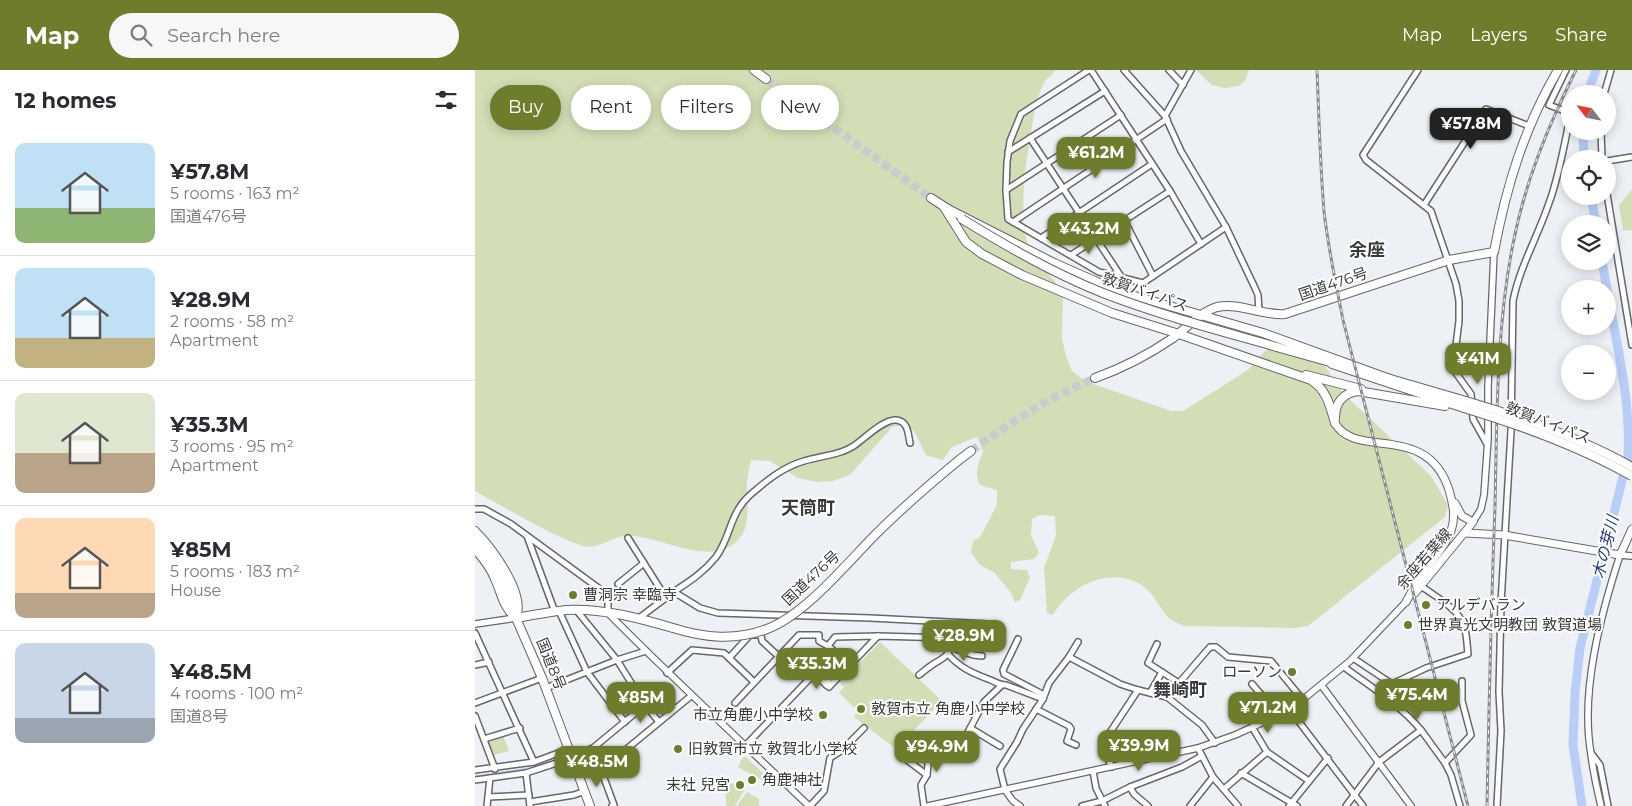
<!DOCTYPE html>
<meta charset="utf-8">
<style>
body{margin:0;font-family:Montserrat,"Noto Sans JP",sans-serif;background:#f7f7f7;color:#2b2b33;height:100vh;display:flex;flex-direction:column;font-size:19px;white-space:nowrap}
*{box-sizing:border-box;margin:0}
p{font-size:16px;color:#7c7c81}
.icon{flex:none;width:28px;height:28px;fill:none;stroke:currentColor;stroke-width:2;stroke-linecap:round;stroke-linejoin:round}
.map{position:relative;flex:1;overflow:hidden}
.sheet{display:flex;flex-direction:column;background:#fff;width:475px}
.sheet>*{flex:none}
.top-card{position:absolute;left:15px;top:15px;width:475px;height:45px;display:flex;gap:10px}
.needle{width:32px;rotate:302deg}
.tools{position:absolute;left:1086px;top:15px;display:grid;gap:10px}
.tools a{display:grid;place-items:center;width:55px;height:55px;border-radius:50%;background:#fff;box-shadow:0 2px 12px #0003;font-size:25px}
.price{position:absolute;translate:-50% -42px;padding:0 11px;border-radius:10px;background:#6d7d2c;color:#fff;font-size:16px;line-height:32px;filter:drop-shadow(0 1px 2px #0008)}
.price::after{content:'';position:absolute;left:50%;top:30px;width:15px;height:11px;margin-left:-8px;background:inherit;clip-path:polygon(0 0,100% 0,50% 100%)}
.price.current{background:#222;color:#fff}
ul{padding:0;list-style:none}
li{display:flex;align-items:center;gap:15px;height:125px;padding:0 15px}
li+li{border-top:1px solid #e1e1e2}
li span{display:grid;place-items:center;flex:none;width:140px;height:100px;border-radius:10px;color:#555}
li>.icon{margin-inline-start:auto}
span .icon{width:60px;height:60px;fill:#fffc;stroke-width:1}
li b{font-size:21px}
h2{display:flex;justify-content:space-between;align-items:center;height:60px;padding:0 15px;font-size:21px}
.pill{padding:0 18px;border-radius:22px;background:#fff;box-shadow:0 2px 12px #0003;font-size:18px;line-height:45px}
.pill.current{background:#6d7d2c;color:#fff}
header{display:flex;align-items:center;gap:30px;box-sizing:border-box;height:70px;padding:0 25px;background:#6d7d2c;color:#fff}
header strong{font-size:24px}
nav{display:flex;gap:28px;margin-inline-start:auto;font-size:18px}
.search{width:350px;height:45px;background:#f7f7f7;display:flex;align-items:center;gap:12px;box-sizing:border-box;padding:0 18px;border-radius:28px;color:#7c7c81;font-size:19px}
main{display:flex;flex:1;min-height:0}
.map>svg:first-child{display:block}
</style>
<header>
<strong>Map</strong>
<div class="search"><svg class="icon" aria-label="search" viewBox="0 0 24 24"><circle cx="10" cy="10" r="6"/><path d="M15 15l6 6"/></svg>Search here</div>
<nav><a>Map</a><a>Layers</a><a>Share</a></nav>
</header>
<main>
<section class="sheet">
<h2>12 homes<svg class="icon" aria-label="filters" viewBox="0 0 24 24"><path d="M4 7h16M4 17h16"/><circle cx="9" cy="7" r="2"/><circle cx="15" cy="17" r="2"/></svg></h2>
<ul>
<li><span style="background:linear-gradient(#bfe0f5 65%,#8fb573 0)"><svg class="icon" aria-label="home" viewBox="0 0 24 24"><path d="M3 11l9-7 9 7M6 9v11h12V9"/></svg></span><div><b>¥57.8M</b><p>5 rooms · 163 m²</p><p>国道476号</p></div></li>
<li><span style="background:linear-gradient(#bfe0f5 70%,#c2b280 0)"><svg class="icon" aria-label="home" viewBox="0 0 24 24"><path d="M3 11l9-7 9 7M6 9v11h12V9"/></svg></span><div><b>¥28.9M</b><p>2 rooms · 58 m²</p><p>Apartment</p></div></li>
<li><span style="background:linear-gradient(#dfe7d0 60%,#b9a48a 0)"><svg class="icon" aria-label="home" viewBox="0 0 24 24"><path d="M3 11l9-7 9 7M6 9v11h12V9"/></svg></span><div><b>¥35.3M</b><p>3 rooms · 95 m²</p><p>Apartment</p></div></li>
<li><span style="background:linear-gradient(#ffd9b3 75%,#b9a48a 0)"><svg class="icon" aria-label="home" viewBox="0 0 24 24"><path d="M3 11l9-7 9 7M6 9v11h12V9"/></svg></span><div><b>¥85M</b><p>5 rooms · 183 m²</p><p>House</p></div></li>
<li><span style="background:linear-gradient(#c9d6e8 75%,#9aa5b1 0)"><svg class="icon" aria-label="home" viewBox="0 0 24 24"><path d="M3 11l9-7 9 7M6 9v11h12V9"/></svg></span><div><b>¥48.5M</b><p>4 rooms · 100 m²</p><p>国道8号</p></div></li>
</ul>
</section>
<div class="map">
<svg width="1157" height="736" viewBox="0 0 1157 736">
<rect width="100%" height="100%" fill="#edf0f4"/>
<g fill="#d3deb6">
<path d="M0 0H581L569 12 561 32 549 107 548 157 554 178 567 197 579 210 588 225 587 268 591 286 597 301 610 311 696 341H708L773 300 790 281 805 273 823 271 836 276 869 324 956 406 973 435 970 447 833 556 819 558 709 556C705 554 699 552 695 549 685 540 679 523 668 516 637 495 595 515 578 545L572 543 569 498 581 465 580 446 565 445 557 449 556 465 564 483 559 489 536 492V499L552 500 555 508 545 530 540 532 536 523 520 503 504 494 496 482 498 471 505 467 522 435V420L505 415C499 403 503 394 508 382L502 367 477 377 468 390 451 385 439 361 429 355 417 357 375 405 358 411 342 412 323 408 295 391 276 390C274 397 273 405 272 412 271 428 276 450 267 465 240 504 183 462 148 466 135 468 122 480 108 476 74 465 33 439 0 421Z"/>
<polygon points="721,0 774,0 770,11 764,16 749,18 737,15"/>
<polygon points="1157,119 1157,160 1148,161 1144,135"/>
<polygon points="405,572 467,631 421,679 379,647 383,641 364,623 369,617 365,613"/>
<polygon points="28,665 34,681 18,685 13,670"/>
<polygon points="268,687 271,687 294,709 292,713 263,697"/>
<polygon points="253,711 269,720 260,736 251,736 251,712"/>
<polygon points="272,722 284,729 284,736 262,736"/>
</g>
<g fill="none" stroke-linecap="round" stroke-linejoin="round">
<polyline stroke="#b8cef9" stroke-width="1" points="0,706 54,698 86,688"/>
<g stroke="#b8cef9" stroke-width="9">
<polyline points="1112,24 1121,0"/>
<polyline points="1108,61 1109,89"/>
<polyline points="1116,126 1121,154"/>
<polyline points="1127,191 1132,219"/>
<path d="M1107 736 1098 675 1100 623 1105 578 1153 387C1156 331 1142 275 1132 220"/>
</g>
<g stroke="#c9cbcf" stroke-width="8" stroke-dasharray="8 4" stroke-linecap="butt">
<polyline points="291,9 456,128"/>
<path d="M496 381C538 351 572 329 620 308"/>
</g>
<g stroke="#65676b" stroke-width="8">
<g id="minor">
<polyline points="614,0 546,44 535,71 532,92 531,120 533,149 624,202 668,213 751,157"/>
<polyline points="616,0 695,121 726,174"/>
<polyline points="649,0 690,46 706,81 751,157 780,218 783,225 784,242"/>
<polyline points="694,0 708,15"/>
<polyline points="943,0 888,85 891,90 956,141 981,214 984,231 984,251 978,299 996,324 998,349 1012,374"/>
<polyline points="1091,0 1074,35 1095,43"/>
<polyline points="1129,24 1136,0"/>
<polyline points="690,46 716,0"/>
<polyline points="1126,61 1127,89"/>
<polyline points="555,68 647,208"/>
<polyline points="533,82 630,21"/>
<polyline points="1132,91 1157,87"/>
<polyline points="531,120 646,45"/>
<polyline points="1132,124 1157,275"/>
<polyline points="949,135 1011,39 1054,56"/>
<polyline points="649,150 678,206"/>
<polyline points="538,152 692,49"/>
<polyline points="566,168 677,94"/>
<polyline points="596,185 695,121"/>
<polyline points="0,439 9,439 36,454 133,525 133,543"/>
<polyline points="52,466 80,542"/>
<polyline points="153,468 191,528"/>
<polyline points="143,514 169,493"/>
<polyline points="199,522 225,538 243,543 395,548 514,554"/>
<polyline points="84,541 112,602 150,652"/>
<polyline points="102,541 142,590 170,635 184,652"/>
<path d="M164 548C176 539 188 530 200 521 215 511 229 502 241 487 256 467 254 444 275 425 291 411 308 397 329 391 345 386 366 385 380 375 390 368 409 349 421 350 433 351 433 363 435 373"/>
<polyline points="0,563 59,692"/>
<polyline points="543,569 528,600 529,604 569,625"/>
<polyline points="682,574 673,593 704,613"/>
<polyline points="475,577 498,585 507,586"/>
<path d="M473 584C484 597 497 603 513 609 519 611 524 615 531 615L568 629"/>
<polyline points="594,587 603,572"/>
<polyline points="254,588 275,565 286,565 287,571 315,597 320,598 333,610"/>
<path d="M878 588 917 614 951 598 993 584C992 575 992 565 989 556 983 538 961 527 946 516"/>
<polyline points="0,595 14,592"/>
<path d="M869 597C896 617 924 634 946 660"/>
<polyline points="192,603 217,580 249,583 279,612"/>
<polyline points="777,614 804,645"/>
<polyline points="351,615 366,587 353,576"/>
<polyline points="71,618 142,590 171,581"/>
<polyline points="675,623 687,602"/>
<polyline points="692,627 735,577 741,577 753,587 796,591 828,630"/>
<polyline points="0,633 67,608"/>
<path d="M260 633 324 565H344V571L353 576 360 567 403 566 474 568C476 583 473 586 460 593 455 596 449 601 444 605"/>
<polyline points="561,639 594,656 596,659 592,671 601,675"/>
<polyline points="815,640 888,736"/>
<polyline points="0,646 20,699"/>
<polyline points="777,657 792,682 834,711"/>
<polyline points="495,658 525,676"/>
<polyline points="9,669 45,658"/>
<polyline points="271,675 339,604 354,617 403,566"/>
<polyline points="118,678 126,700 216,626"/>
<polyline points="723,678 738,707 763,736"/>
<polyline points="483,681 509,632 527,615"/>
<polyline points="1116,683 1125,695 1133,736"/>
<polyline points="96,686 118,678 170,635"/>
<polyline points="432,690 452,705 446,715 449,736"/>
<polyline points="970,693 996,665 987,631 987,611"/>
<polyline points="637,697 630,683 632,667 663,620"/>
<polyline points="0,700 59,692 94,679"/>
<polyline points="126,700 139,735 137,736"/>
<polyline points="618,701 621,718 630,736"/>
<polyline points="51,703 55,736"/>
<polyline points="766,703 822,736"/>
<polyline points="452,705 454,683 466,671"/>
<polyline points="0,710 51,703 97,688"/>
<polyline points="655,717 659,724 673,736"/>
<polyline points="749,719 792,682"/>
<polyline points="530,720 525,699 542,672 548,659 568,629 574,613 594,587 645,614 663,620 692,627 727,655 740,673"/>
<polyline points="13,727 54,725"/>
<polyline points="55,732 99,725 110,721"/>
<polyline points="12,736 15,708"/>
<polyline points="335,736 349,721 355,688 366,681 389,658"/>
<polyline points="607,736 627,731 655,717 707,697 727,686"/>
<polyline points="715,736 738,707"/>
<polyline points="814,736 853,688"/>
<polyline points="871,736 904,692 946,660 970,693 976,705 985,736"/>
<path d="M1022 736 1026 661 1024 622 1026 533 1036 361 1038 231C1045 196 1063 166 1074 133 1084 106 1089 76 1095 47"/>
</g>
</g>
<g stroke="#65676b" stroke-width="8">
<g id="tertiary">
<polyline points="998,452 1006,439 1009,425 1013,369 1013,317 1019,182"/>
<path d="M133 543C198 609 267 672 334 736"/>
<polyline points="0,554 41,548"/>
<polyline points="847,616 936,736"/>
<polyline points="530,720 538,731 545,736"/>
<polyline points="453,736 723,678 760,665 815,640 875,591 931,532"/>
<path d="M1126 736C1122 719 1118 701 1116 684 1105 621 1126 544 1145 485L1157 486"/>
</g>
</g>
<g stroke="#65676b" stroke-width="9">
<g id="secondary">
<path d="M860 353C880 390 952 351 974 420 978 434 981 447 976 461 970 477 958 489 948 503 942 512 936 522 931 532"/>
<polyline points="990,463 1029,465 1145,485 1157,459"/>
<polyline points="940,523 998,452 987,446 980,433"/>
</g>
</g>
<g stroke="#65676b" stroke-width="10">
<g id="trunk">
<polyline points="279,0 291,9"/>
<polyline points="456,128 473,139"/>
<polyline points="469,137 579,193 622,212 660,226 788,263 915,309"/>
<path d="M469 137 491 172 507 184 547 205 637 243 704 264 836 310C852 320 855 336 860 353"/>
<polyline points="795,275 862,294"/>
<polyline points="857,294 989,338"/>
<polyline points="831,305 886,319"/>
<path d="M620 308C648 298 673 285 698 268 712 258 725 242 742 237 764 232 788 246 810 244L974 190 1019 182C1031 117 1049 58 1083 0"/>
<polyline points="912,308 991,331"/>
<path d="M860 348C860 333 868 323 883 321L970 336"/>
<polyline points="484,390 496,381"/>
<path d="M0 461C16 477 48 520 42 544"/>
<polyline points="0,469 17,490 32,520 41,548 67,608 115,736"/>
<path d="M0 479C8 488 16 498 20 509 27 524 28 537 41 548"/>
<path d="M41 548C57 545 74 542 91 540 127 538 164 548 198 558"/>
</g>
</g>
<use href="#minor" stroke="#fff" stroke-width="5"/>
<use href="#tertiary" stroke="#fff" stroke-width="5.5"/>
<use href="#secondary" stroke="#fff" stroke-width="7"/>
<use href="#trunk" stroke="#fff" stroke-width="8"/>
<g stroke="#898b8e" stroke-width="3">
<g id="rail">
<path d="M842 0C844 47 845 94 849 141 853 178 861 214 868 250L993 736"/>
<path d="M1012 736C1014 636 1016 537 1020 437 1022 352 1021 258 1038 174 1050 112 1073 56 1101 0"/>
</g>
</g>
<use href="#rail" stroke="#fff" stroke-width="1" stroke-dasharray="4" stroke-linecap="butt"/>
<g stroke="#65676b" stroke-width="10" stroke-linecap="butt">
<g id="trunk-bridge">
<path d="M487 149C533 177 578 203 628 223 682 244 739 259 795 275"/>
<path d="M991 331C1049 348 1105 368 1157 397"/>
<path d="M989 338C1047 356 1104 376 1157 406"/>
<path d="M198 558C230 568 260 571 292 559 330 545 372 493 401 464 427 438 455 414 484 390"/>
</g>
</g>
<use href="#trunk-bridge" stroke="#fff" stroke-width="8"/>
</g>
<g fill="#6d7d2c" stroke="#fff" stroke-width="2">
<circle cx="98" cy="525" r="5"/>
<circle cx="951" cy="535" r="5"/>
<circle cx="933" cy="555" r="5"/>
<circle cx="817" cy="602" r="5"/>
<circle cx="386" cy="639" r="5"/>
<circle cx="348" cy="645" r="5"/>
<circle cx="203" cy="679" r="5"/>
<circle cx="277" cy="710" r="5"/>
<circle cx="265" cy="715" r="5"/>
</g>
<g text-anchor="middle" stroke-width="4" stroke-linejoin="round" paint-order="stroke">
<g font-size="15" fill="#38393b" stroke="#fff">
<text transform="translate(858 214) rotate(-19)" y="5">国道476号</text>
<text transform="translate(670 222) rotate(19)" y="5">敦賀バイパス</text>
<text transform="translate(1073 353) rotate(21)" y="5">敦賀バイパス</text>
<text transform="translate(949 489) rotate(-49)" y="5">余座若葉線</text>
<text transform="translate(336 508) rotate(-43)" y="5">国道476号</text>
<text transform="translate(76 594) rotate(68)" y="5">国道8号</text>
</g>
<g font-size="15" fill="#38393b" stroke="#fff" text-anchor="start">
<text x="108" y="530">曹洞宗 幸臨寺</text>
<text x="961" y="540">アルデバラン</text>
<text x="943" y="560">世界真光文明教団 敦賀道場</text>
<text x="807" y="607" text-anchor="end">ローソン</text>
<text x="396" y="644">敦賀市立 角鹿小中学校</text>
<text x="338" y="650" text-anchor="end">市立角鹿小中学校</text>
<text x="213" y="684">旧敦賀市立 敦賀北小学校</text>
<text x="287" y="715">角鹿神社</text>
<text x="255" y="720" text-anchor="end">末社 兒宮</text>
</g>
<g font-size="16" font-style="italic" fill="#213d7b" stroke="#fff">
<text transform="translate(1130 477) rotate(-76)" y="6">木の芽川</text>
</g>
<g font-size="18" font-weight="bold" fill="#38393b" stroke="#fff">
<text x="892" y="186">余座</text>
<text x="333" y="444">天筒町</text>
<text x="705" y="626">舞崎町</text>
</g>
</g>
</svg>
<div class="tools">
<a><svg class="needle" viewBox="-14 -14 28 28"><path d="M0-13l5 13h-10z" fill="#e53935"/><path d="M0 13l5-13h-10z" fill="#7c7c81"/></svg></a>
<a><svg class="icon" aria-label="locate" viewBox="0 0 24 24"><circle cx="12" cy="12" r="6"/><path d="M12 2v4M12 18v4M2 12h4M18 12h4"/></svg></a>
<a><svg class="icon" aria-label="layers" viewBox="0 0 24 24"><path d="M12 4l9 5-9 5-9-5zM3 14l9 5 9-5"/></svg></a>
<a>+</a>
<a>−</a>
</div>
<b class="price current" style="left:996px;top:80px">¥57.8M</b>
<b class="price" style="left:621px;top:109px">¥61.2M</b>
<b class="price" style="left:614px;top:185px">¥43.2M</b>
<b class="price" style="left:1003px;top:315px">¥41M</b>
<b class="price" style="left:489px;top:592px">¥28.9M</b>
<b class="price" style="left:342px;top:620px">¥35.3M</b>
<b class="price" style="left:942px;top:651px">¥75.4M</b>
<b class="price" style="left:166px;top:654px">¥85M</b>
<b class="price" style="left:793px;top:664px">¥71.2M</b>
<b class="price" style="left:664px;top:702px">¥39.9M</b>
<b class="price" style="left:462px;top:703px">¥94.9M</b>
<b class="price" style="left:122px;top:718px">¥48.5M</b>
<div class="top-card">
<a class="pill current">Buy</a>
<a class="pill">Rent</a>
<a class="pill">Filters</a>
<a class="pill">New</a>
</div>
</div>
</main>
